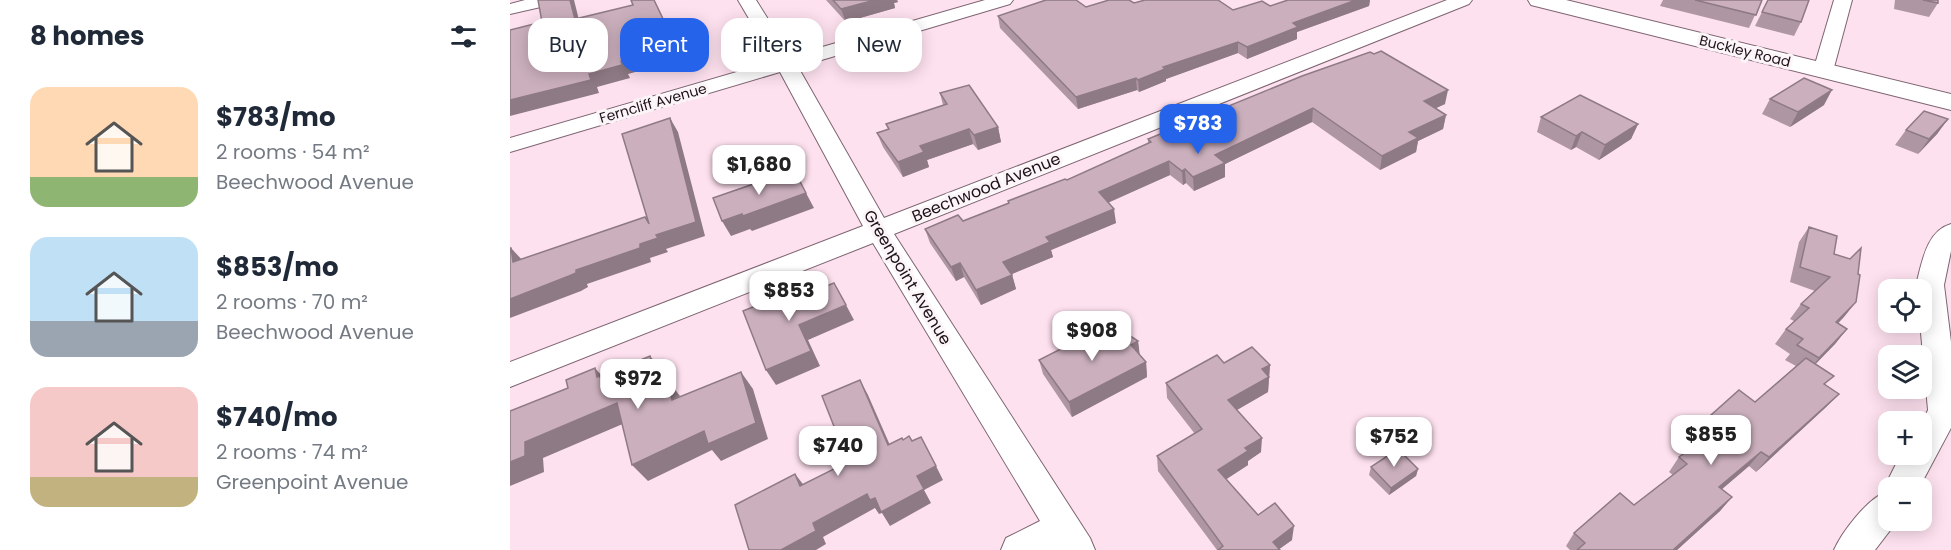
<!DOCTYPE html>
<meta charset="utf-8">
<style>
body{margin:0;font-family:Poppins,sans-serif;background:#f2f2f3;color:#1f2937;height:100vh;display:flex;flex-direction:column;font-size:22px;white-space:nowrap}
*{box-sizing:border-box;margin:0}
p{font-size:20px;color:#747a83}
.icon{flex:none;width:33px;height:33px;fill:none;stroke:currentColor;stroke-width:2;stroke-linecap:round;stroke-linejoin:round}
.map{position:relative;flex:1;overflow:hidden}
.side{display:flex;flex-direction:column;background:#fff;width:510px}
.side>*{flex:none}
.banner{position:absolute;left:18px;top:18px;width:570px;height:54px;display:flex;gap:12px}
.fabs{position:absolute;left:1368px;top:279px;display:grid;gap:12px}
.fabs a{display:grid;place-items:center;width:54px;height:54px;border-radius:12px;background:#fff;box-shadow:0 3px 15px #0003;font-size:30px}
.price{position:absolute;translate:-50% -51px;padding:0 14px;border-radius:12px;background:#fff;color:#222;font-size:20px;line-height:39px;filter:drop-shadow(0 2px 3px #0008)}
.price::after{content:'';position:absolute;left:50%;top:36px;width:18px;height:14px;margin-left:-9px;background:inherit;clip-path:polygon(0 0,100% 0,50% 100%)}
.price.current{background:#2563eb;color:#fff}
ul{padding:0;list-style:none}
li{display:flex;align-items:center;gap:18px;height:150px;padding:0 30px}
li span{display:grid;place-items:center;flex:none;width:168px;height:120px;border-radius:18px;color:#555}
li>.icon{margin-inline-start:auto}
span .icon{width:72px;height:72px;fill:#fffc;stroke-width:1}
li b{font-size:26px}
h2{display:flex;justify-content:space-between;align-items:center;height:72px;padding:0 30px;font-size:26px}
.chip{padding:0 21px;border-radius:18px;background:#fff;box-shadow:0 3px 15px #0003;font-size:21px;line-height:54px}
.chip.current{background:#2563eb;color:#fff}
main{display:flex;flex:1;min-height:0}
.map>svg:first-child{display:block}
</style>
<main>
<section class="side">
<h2>8 homes<svg class="icon" aria-label="filters" viewBox="0 0 24 24"><path d="M4 7h16M4 17h16"/><circle cx="9" cy="7" r="2"/><circle cx="15" cy="17" r="2"/></svg></h2>
<ul>
<li><span style="background:linear-gradient(#ffd9b3 75%,#8fb573 0)"><svg class="icon" aria-label="home" viewBox="0 0 24 24"><path d="M3 11l9-7 9 7M6 9v11h12V9"/></svg></span><div><b>$783/mo</b><p>2 rooms · 54 m²</p><p>Beechwood Avenue</p></div></li>
<li><span style="background:linear-gradient(#bfe0f5 70%,#9aa5b1 0)"><svg class="icon" aria-label="home" viewBox="0 0 24 24"><path d="M3 11l9-7 9 7M6 9v11h12V9"/></svg></span><div><b>$853/mo</b><p>2 rooms · 70 m²</p><p>Beechwood Avenue</p></div></li>
<li><span style="background:linear-gradient(#f6c9c9 75%,#c2b280 0)"><svg class="icon" aria-label="home" viewBox="0 0 24 24"><path d="M3 11l9-7 9 7M6 9v11h12V9"/></svg></span><div><b>$740/mo</b><p>2 rooms · 74 m²</p><p>Greenpoint Avenue</p></div></li>
</ul>
</section>
<div class="map">
<svg width="1441" height="550" viewBox="0 0 1441 550">
<rect width="100%" height="100%" fill="#fee1ef"/>
<g fill="none" stroke-linecap="round" stroke-linejoin="round">
<g stroke="#7e6471" stroke-width="2">
<g id="minor">
<polygon points="15,0 47,0 44,4 0,14 0,4"/>
<polygon points="228,0 246,0 281,56 475,0 503,0 500,4 288,67 374,218 937,0 962,0 959,4 384,234 580,538 585,550 491,550 496,538 530,521 363,243 0,387 0,362 353,226 270,72 0,152 0,138 264,61"/>
<polygon points="1324,0 1342,0 1323,71 1320,75 1306,75 1303,71"/>
<path d="M1441 224V251L1434 285 1441 342V428L1409 488H1378V520H1388L1365 550H1324C1332 532 1357 499 1376 492L1374 488 1391 454H1412V422L1418 410 1410 322 1412 290H1407L1406 285C1412 263 1416 231 1441 224Z"/>
</g>
</g>
<g stroke="#7e6471" stroke-width="2">
<polygon id="tertiary" points="1018,0 1056,0 1441,94 1441,110 1021,5"/>
</g>
<use href="#minor" fill="#fff" fill-rule="evenodd"/>
<use href="#tertiary" fill="#fff" fill-rule="evenodd"/>
</g>
<g fill="#af96a3">
<polygon points="316,0 387,0 388,2 384,3 385,8 336,22"/>
<polygon points="778,0 860,0 859,6 787,32 787,39 737,59 728,53 656,79 656,81 629,92 627,90 568,109 490,28 488,16 624,3 723,10 760,6"/>
<polygon points="1153,0 1252,0 1239,28 1150,6"/>
<polygon points="1258,0 1291,22 1284,36 1245,26"/>
<polygon points="1385,0 1428,0 1428,3 1419,17 1384,9"/>
<polygon points="792,76 935,104 926,108 936,115 933,129 908,141 906,152 870,170 802,122 715,164 715,177 684,191 676,183 673,185 660,175 598,202 606,223 541,250 543,257 502,274 506,289 471,305 454,277 446,281 420,243 415,229 453,221 557,180 638,144 638,139"/>
<polygon points="430,93 488,127 491,142 468,150 463,144 417,160 419,167 393,177 373,147 367,133 378,129 376,124 433,105"/>
<polygon points="1260,99 1314,105 1280,127 1252,114"/>
<polygon points="1031,117 1128,124 1121,139 1089,160 1066,147 1061,150 1027,132"/>
<polygon points="1438,119 1427,134 1408,154 1385,145 1396,130"/>
<polygon points="1299,227 1324,254 1348,274 1346,302 1328,323 1337,329 1325,344 1305,364 1316,385 1329,394 1315,408 1246,472 1239,466 1212,489 1222,497 1210,511 1167,550 1060,550 1056,546 1064,533 1124,505 1163,475 1159,472 1169,457 1188,444 1181,438 1191,424 1245,402 1286,366 1275,360 1280,354 1265,344 1276,329 1284,321 1280,319 1291,304 1305,291 1280,282 1289,242"/>
<polygon points="598,330 628,341 629,354 636,362 637,377 562,417 533,374 529,360"/>
<polygon points="714,363 760,365 758,392 727,410 751,452 738,461 738,465 716,479 748,515 782,540 769,549 770,550 707,550 648,471 647,456 685,434 657,398 656,383"/>
<polygon points="861,467 908,469 906,476 879,495 859,475"/>
</g>
<g fill="#8e7a84">
<polygon points="60,0 64,0 72,32 65,19"/>
<polygon points="144,0 173,59 118,74 120,78 87,87 89,93 0,116 0,100 79,74"/>
<polygon points="365,0 387,0 388,2 384,3 385,8 336,22 331,9"/>
<polygon points="846,0 860,0 859,6 787,32 787,39 737,59 737,47 783,23"/>
<polygon points="728,42 728,53 656,79 656,81 629,92 628,80 653,67"/>
<polygon points="626,78 627,90 568,109 566,97"/>
<polygon points="938,90 935,104 911,115 914,101"/>
<polygon points="1322,90 1314,105 1280,127 1288,112"/>
<polygon points="803,108 802,122 715,164 715,177 684,191 683,177 705,155"/>
<polygon points="936,115 933,129 908,141 906,152 870,170 872,156 899,132"/>
<polygon points="160,118 168,132 195,236 156,249 158,252 140,258 141,262 77,284 78,287 71,291 0,318 0,299 66,270 130,244 147,235"/>
<polygon points="1438,119 1427,134 1408,154 1419,139"/>
<polygon points="1128,124 1121,139 1089,160 1095,145"/>
<polygon points="488,127 491,142 468,150 464,135"/>
<polygon points="459,129 463,144 417,160 419,167 393,177 388,162 410,146"/>
<polygon points="1072,132 1066,147 1061,150 1066,136"/>
<polygon points="659,161 660,175 591,206 589,192"/>
<polygon points="675,169 676,183 673,185 672,171"/>
<polygon points="296,193 304,208 242,231 240,229 221,236 212,221"/>
<polygon points="604,209 606,223 541,250 543,257 497,276 493,262 536,237"/>
<polygon points="1,248 14,262 3,262"/>
<polygon points="450,263 454,277 446,281 441,267"/>
<polygon points="502,275 506,289 471,305 466,290"/>
<polygon points="1346,302 1334,317 1314,338 1326,322"/>
<polygon points="336,305 344,320 298,340 310,366 266,385 256,370 289,325"/>
<polygon points="1337,329 1325,344 1297,373 1309,358"/>
<polygon points="628,341 630,356 621,345"/>
<polygon points="140,356 154,373 161,400 147,383"/>
<polygon points="636,362 637,377 562,417 559,402"/>
<polygon points="760,365 758,392 718,415 718,400 752,369"/>
<polygon points="85,368 100,385 87,377"/>
<polygon points="231,372 243,389 258,439 211,461 202,450 138,481 122,465"/>
<polygon points="157,379 170,396 162,400"/>
<polygon points="350,380 358,395 386,459 378,445"/>
<polygon points="1329,394 1315,408 1246,472 1259,457"/>
<polygon points="107,403 122,420 33,458 34,472 0,486 0,462 15,442"/>
<polygon points="752,438 751,452 738,461 738,465 709,484 708,470 735,448"/>
<polygon points="1251,452 1239,466 1198,501 1209,487"/>
<polygon points="426,466 433,480 414,490 421,503 380,526 372,513 369,514 365,508 313,537 316,544 306,550 271,550 303,523 357,494 365,498"/>
<polygon points="908,469 906,476 879,495 881,488"/>
<polygon points="285,474 296,488 290,486"/>
<polygon points="1222,497 1210,511 1167,550 1163,550"/>
<polygon points="784,526 782,540 768,550 763,542"/>
</g>
<g fill="#cbafbd" stroke="#8e7a84" stroke-width="1.5">
<polygon points="28,0 60,0 65,19 123,5 121,0 144,0 166,46 111,61 112,65 79,74 81,80 0,100 0,30 32,22"/>
<polygon points="323,0 365,0 331,9"/>
<polygon points="536,0 566,0 576,7 599,0 619,0 624,3 635,0 708,0 723,10 752,1 760,6 778,0 846,0 783,23 788,27 737,47 728,42 653,67 655,69 628,80 626,78 566,97 488,16"/>
<polygon points="1185,0 1252,0 1246,15"/>
<polygon points="1258,0 1299,0 1291,22 1252,12"/>
<polygon points="1413,0 1428,0 1428,3"/>
<polygon points="871,51 938,90 914,101 936,115 899,132 908,138 872,156 803,108 705,155 715,163 683,177 675,169 672,171 659,161 589,192 604,209 536,237 540,242 493,262 502,275 466,290 450,263 441,267 415,229 448,215 453,221 499,203 498,201 555,179 557,180 641,142 638,139 792,76 860,52 864,54"/>
<polygon points="1294,78 1322,90 1288,112 1260,99"/>
<polygon points="459,85 488,127 464,135 459,129 410,146 414,152 388,162 367,133 379,129 376,124 437,104 430,93"/>
<polygon points="1070,95 1128,124 1095,145 1072,132 1066,136 1031,117"/>
<polygon points="1414,111 1438,119 1419,139 1396,130"/>
<polygon points="160,118 186,222 146,235 148,238 130,244 130,248 66,270 66,273 59,276 0,299 0,248 1,248 3,262 135,217 139,224 112,134"/>
<polygon points="284,170 296,193 233,216 232,214 212,221 203,198"/>
<polygon points="1299,227 1327,236 1324,254 1340,259 1351,248 1348,274 1350,275 1346,302 1326,322 1337,329 1309,358 1287,345 1293,339 1276,329 1299,308 1291,304 1320,277 1290,267"/>
<polygon points="324,283 336,305 289,325 301,351 256,370 233,311 296,286 299,293"/>
<polygon points="596,326 598,330 605,326 628,341 621,345 636,362 559,402 529,360"/>
<polygon points="742,347 760,365 752,369 759,377 718,400 752,438 735,448 738,451 708,470 748,515 765,503 784,526 763,542 770,550 708,550 713,546 647,456 692,429 656,383 707,355 714,363"/>
<polygon points="140,356 147,383 157,379 162,400 231,372 246,423 198,444 194,431 122,465 107,403 15,442 15,456 0,462 0,411 58,388 56,380 85,368 87,377 90,375 90,377"/>
<polygon points="1296,358 1324,376 1314,384 1329,394 1259,457 1251,452 1209,487 1222,497 1163,550 1067,550 1075,543 1064,533 1110,493 1124,505 1177,464 1169,457 1203,432 1191,424 1229,390 1245,402"/>
<polygon points="350,380 378,445 392,438 393,440 399,436 402,441 411,437 426,466 407,476 414,489 371,512 365,498 360,500 357,494 303,523 306,531 271,550 239,550 225,505 285,474 290,486 338,462 312,396"/>
<polygon points="888,449 908,469 881,488 861,467"/>
</g>
<g text-anchor="middle" stroke-width="6" stroke-linejoin="round" paint-order="stroke">
<g font-size="14" fill="#1c1218" stroke="#fcf5f8">
<text transform="translate(1235 51) rotate(14)" y="5">Buckley Road</text>
<text transform="translate(143 103) rotate(-16)" y="5">Ferncliff Avenue</text>
</g>
<g font-size="16" fill="#1c1218" stroke="#fcf5f8">
<text transform="translate(476 187) rotate(-22)" y="6">Beechwood Avenue</text>
<text transform="translate(398 277) rotate(59)" y="6">Greenpoint Avenue</text>
</g>
</g>
</svg>
<div class="fabs">
<a><svg class="icon" aria-label="locate" viewBox="0 0 24 24"><circle cx="12" cy="12" r="6"/><path d="M12 2v4M12 18v4M2 12h4M18 12h4"/></svg></a>
<a><svg class="icon" aria-label="layers" viewBox="0 0 24 24"><path d="M12 4l9 5-9 5-9-5zM3 14l9 5 9-5"/></svg></a>
<a>+</a>
<a>−</a>
</div>
<b class="price current" style="left:688px;top:155px">$783</b>
<b class="price" style="left:249px;top:196px">$1,680</b>
<b class="price" style="left:279px;top:322px">$853</b>
<b class="price" style="left:582px;top:362px">$908</b>
<b class="price" style="left:128px;top:410px">$972</b>
<b class="price" style="left:1201px;top:466px">$855</b>
<b class="price" style="left:884px;top:468px">$752</b>
<b class="price" style="left:328px;top:477px">$740</b>
<div class="banner">
<a class="chip">Buy</a>
<a class="chip current">Rent</a>
<a class="chip">Filters</a>
<a class="chip">New</a>
</div>
</div>
</main>
